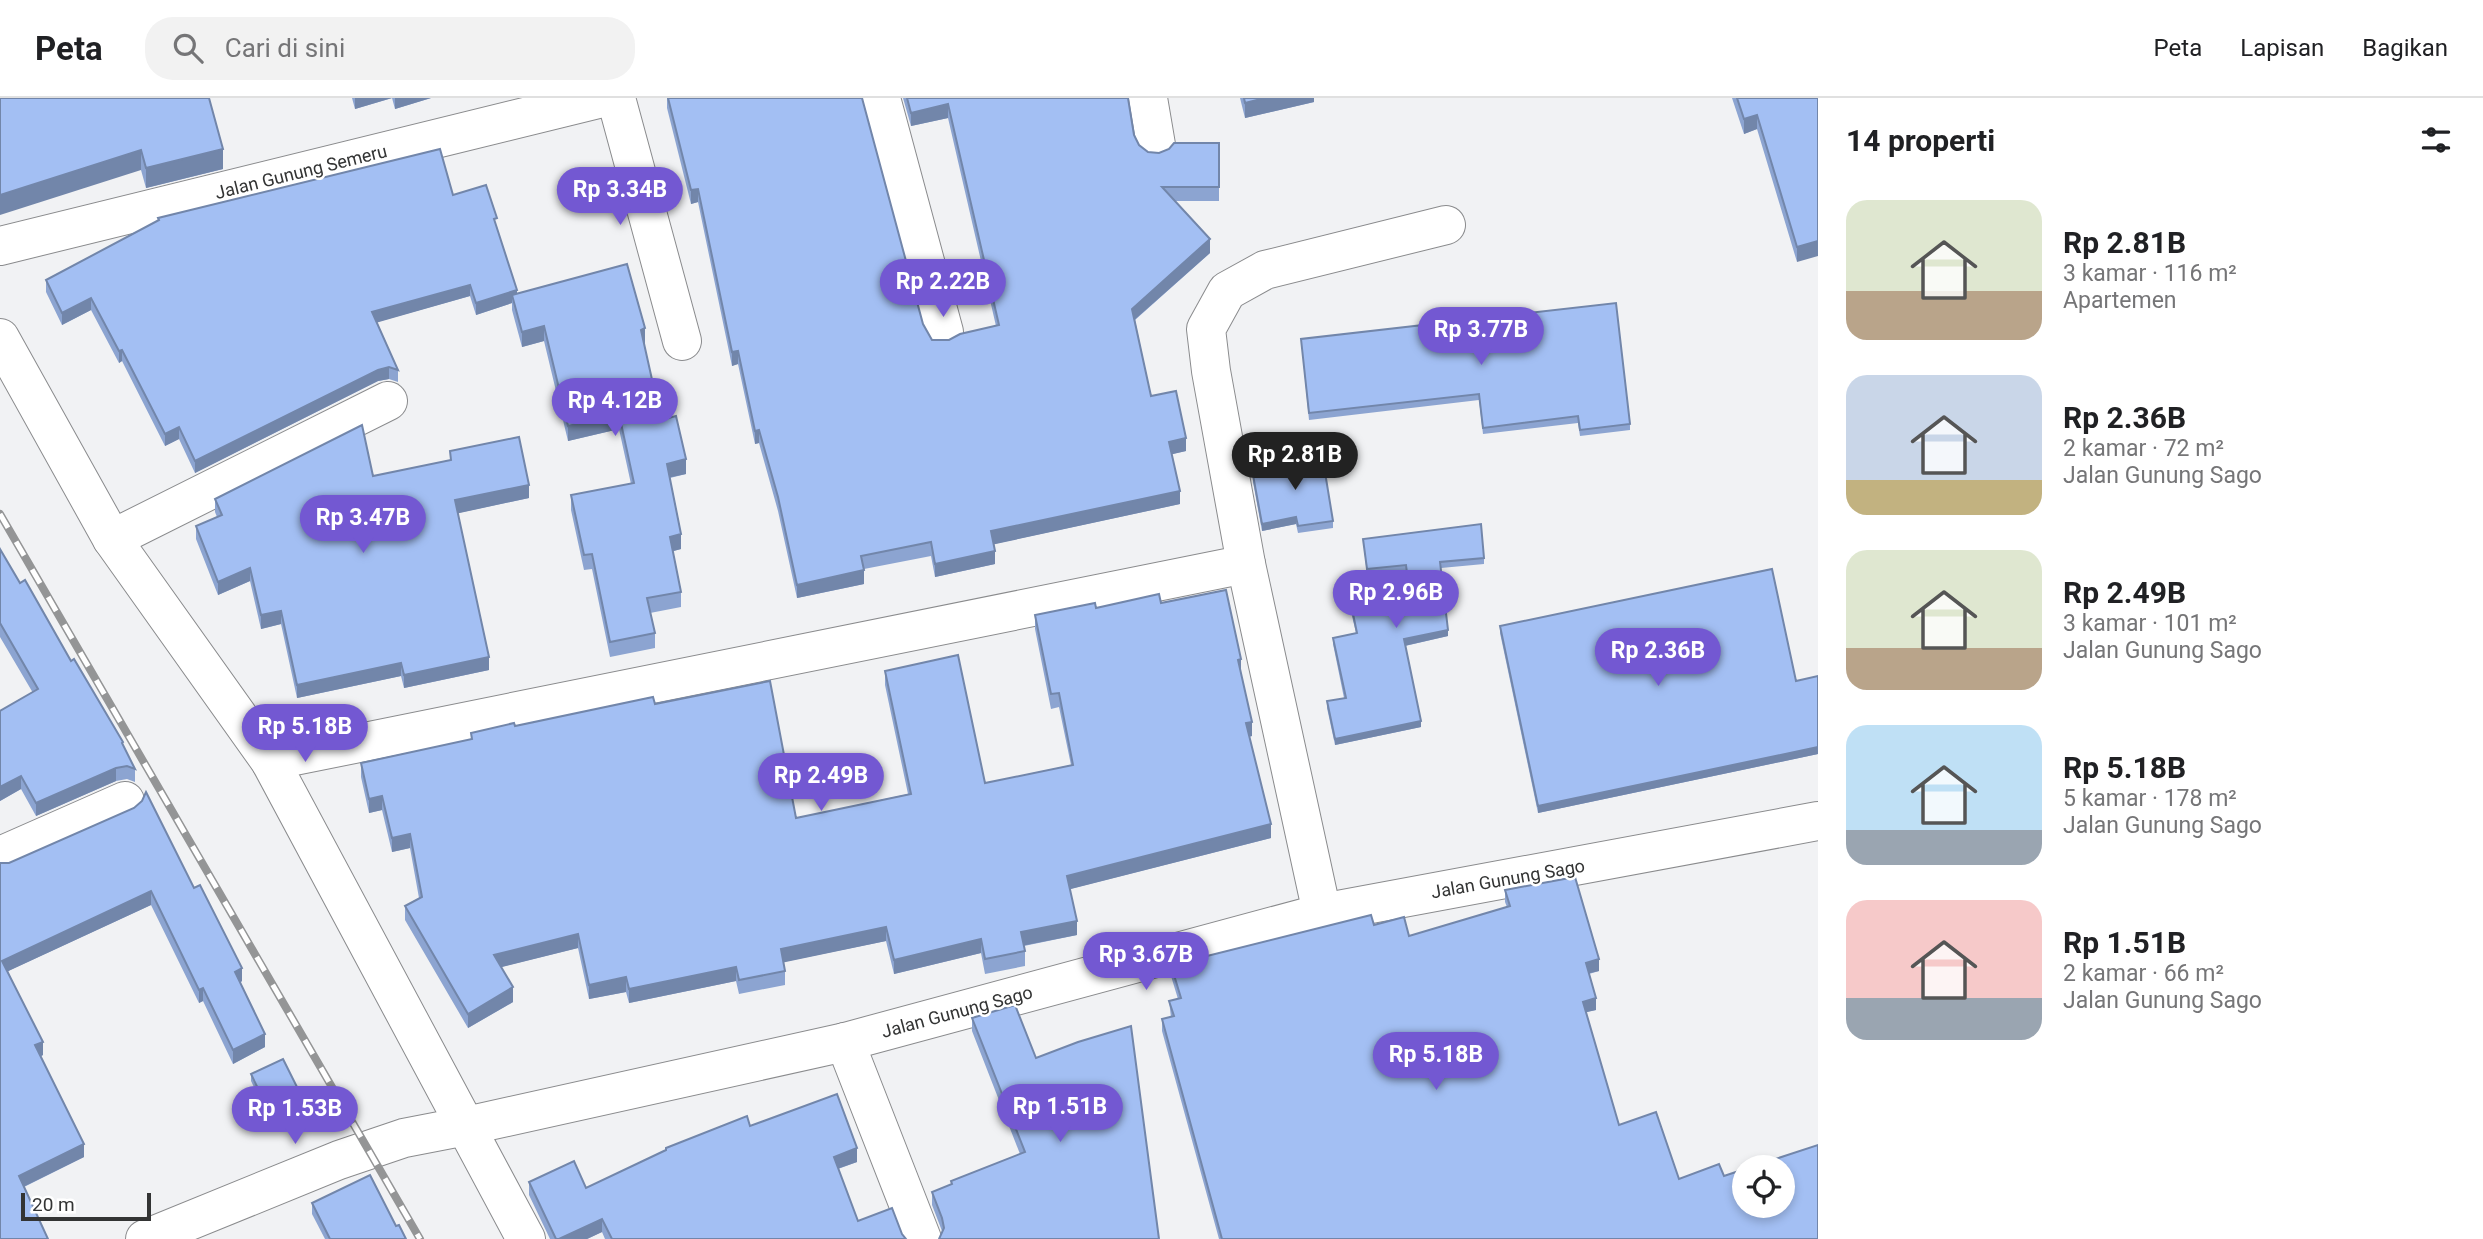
<!DOCTYPE html>
<html lang="id">
<meta charset="utf-8">
<style>
body{margin:0;font-family:Roboto,sans-serif;background:#f2f2f2;color:#202124;height:100vh;display:flex;flex-direction:column;font-size:26px;white-space:nowrap}
*{box-sizing:border-box;margin:0}
p{font-size:23px;color:#757577}
.icon{flex:none;width:38px;height:38px;fill:none;stroke:currentColor;stroke-width:2;stroke-linecap:round;stroke-linejoin:round}
.map{position:relative;flex:1;overflow:hidden}
.drawer{display:flex;flex-direction:column;background:#fff;width:665px}
.drawer>*{flex:none}
.controls{position:absolute;left:1732px;top:1057px;display:grid;gap:14px}
.controls a{display:grid;place-items:center;width:63px;height:63px;border-radius:50%;background:#fff;box-shadow:0 4px 10px #0003;font-size:35px}
.scale{position:absolute;left:21px;bottom:18px;width:130px;box-sizing:border-box;padding-left:7px;border:4px solid #333434;border-top:0;font-size:19px;line-height:24px;white-space:nowrap;color:#333434;-webkit-text-stroke:5px #fff;paint-order:stroke}
.price{position:absolute;translate:-50% -60px;padding:0 16px;border-radius:24px;background:#7358d2;color:#fff;font-size:23px;line-height:46px;filter:drop-shadow(0 2px 4px #0008)}
.price::after{content:'';position:absolute;left:50%;top:42px;width:21px;height:16px;margin-left:-10px;background:inherit;clip-path:polygon(0 0,100% 0,50% 100%)}
.price.active{background:#222;color:#fff}
ul{padding:0;list-style:none}
li{display:flex;align-items:center;gap:21px;height:175px;padding:0 28px}
li span{display:grid;place-items:center;flex:none;width:196px;height:140px;border-radius:21px;color:#555}
li>.icon{margin-inline-start:auto}
span .icon{width:84px;height:84px;fill:#fffc;stroke-width:1}
li b{font-size:30px}
h2{display:flex;justify-content:space-between;align-items:center;height:84px;padding:0 28px;font-size:30px}
header{display:flex;align-items:center;gap:42px;box-sizing:border-box;height:98px;padding:0 35px;background:#fff;border-bottom:2px solid #e0e0e0}
header strong{font-size:33px}
nav{display:flex;gap:38px;margin-inline-start:auto;font-size:24px}
.search{width:490px;height:63px;background:#f2f2f2;display:flex;align-items:center;gap:18px;box-sizing:border-box;padding:0 24px;border-radius:28px;color:#757577;font-size:26px}
main{display:flex;flex:1;min-height:0}
.map>svg:first-child{display:block}
</style>
<header>
<strong>Peta</strong>
<div class="search"><svg class="icon" aria-label="search" viewBox="0 0 24 24"><circle cx="10" cy="10" r="6"/><path d="M15 15l6 6"/></svg>Cari di sini</div>
<nav><a>Peta</a><a>Lapisan</a><a>Bagikan</a></nav>
</header>
<main>
<div class="map">
<svg width="1818" height="1141" viewBox="0 0 1818 1141">
<rect width="100%" height="100%" fill="#f1f2f4"/>
<g fill="none" stroke-linecap="round" stroke-linejoin="round">
<g stroke="#8a8b8d" stroke-width="40">
<g id="minor">
<polyline points="616,0 682,243"/>
<polyline points="881,0 944,234"/>
<polyline points="1148,0 1156,47"/>
<polyline points="0,148 602,0"/>
<polyline points="0,240 112,441 270,663 526,1141"/>
<polyline points="112,441 388,303"/>
<polyline points="270,663 1246,466"/>
<polyline points="0,758 125,703"/>
<polyline points="1322,815 1246,466 1211,273 1206,231 1227,193 1265,172 1446,127"/>
<polyline points="845,944 922,1141"/>
<polyline points="145,1141 339,1062 404,1040 466,1028 845,944 1322,815 1818,723"/>
</g>
</g>
<use href="#minor" stroke="#fff" stroke-width="38"/>
<g stroke="#949596" stroke-width="8">
<polyline id="rail" points="0,416 420,1141"/>
</g>
<use href="#rail" stroke="#fff" stroke-width="5" stroke-dasharray="16" stroke-linecap="butt"/>
</g>
<g fill="#8ca4d1">
<polygon points="0,0 223,71 146,90 141,72"/>
<polygon points="352,0 431,0 395,11 392,0 355,11"/>
<polygon points="667,0 862,0 923,226 932,242 949,242 996,228 948,20 911,28 903,0 1128,0 1134,37 1139,47 1148,54 1159,55 1219,45 1219,103 1175,103 1210,155 1135,222 1151,298 1186,353 1172,356 1180,406 994,446 995,466 935,479 931,458 864,471 864,486 797,500 778,413 759,345 755,346 738,266 732,268 698,104 691,106 667,10"/>
<polygon points="1240,0 1314,0 1314,4 1245,20"/>
<polygon points="1732,0 1818,0 1797,164 1757,31 1744,36"/>
<polygon points="453,97 497,129 517,195 645,245 644,246 661,322 686,376 670,380 681,451 673,453 681,494 681,509 650,515 655,535 655,550 610,559 592,471 584,472 571,412 571,397 631,386 619,331 568,343 544,243 522,249 512,212 512,205 476,217 470,198 377,224 398,272 398,284 389,281 378,283 195,375 179,341 165,348 122,263 119,265 91,212 62,227 46,194 46,182 158,123 158,120"/>
<polygon points="1301,241 1630,326 1630,332 1580,338 1578,325 1483,336 1479,302 1309,322"/>
<polygon points="450,353 529,400 458,415 489,572 404,590 401,578 297,600 281,526 261,531 250,483 218,497 196,441 196,428 217,419 215,414 215,401 373,378 450,362"/>
<polygon points="1288,360 1333,423 1333,430 1298,435 1296,426 1262,433 1253,384 1253,377 1289,369"/>
<polygon points="1363,441 1484,460 1484,466 1441,470 1448,538 1405,548 1421,629 1335,647 1327,610 1327,603 1344,600 1333,546 1333,540 1356,535 1352,518 1352,511 1410,499 1406,473 1367,477"/>
<polygon points="0,451 20,485 71,563 123,648 135,671 135,684 127,681 116,683 36,718 21,691 0,703 0,613 33,595 0,539"/>
<polygon points="1161,505 1241,575 1252,638 1249,639 1271,740 1070,791 1077,837 1024,848 1025,853 1025,868 985,876 981,855 894,876 886,843 783,864 785,873 785,887 739,896 736,883 629,905 626,894 589,901 578,850 501,869 513,904 468,930 405,822 405,808 419,800 410,750 392,754 382,712 369,715 361,679 361,665 471,642 471,635 655,606 796,720 908,696 885,587 885,573 985,685 1071,667 1059,609 1051,611 1035,531 1035,517 1096,510"/>
<polygon points="1500,528 1796,583 1818,578 1818,656 1538,715 1500,535"/>
<polygon points="0,765 194,790 242,883 240,885 265,949 233,966 203,903 199,905 151,807 8,873 43,957 41,958 84,1059 24,1089 0,1141"/>
<polygon points="1505,792 1599,873 1589,876 1596,912 1586,914 1619,1027 1679,1081 1724,1078 1818,1141 1219,1141 1162,933 1162,921 1171,919 1169,903 1178,901 1171,878 1171,867 1374,827 1409,838 1507,809 1505,804"/>
<polygon points="972,920 1036,960 1159,1141 942,1133 932,1107 932,1094 951,1087 951,1083 1020,1056 972,933"/>
<polygon points="251,976 301,1003 269,1020 251,983"/>
<polygon points="750,1028 857,1064 838,1071 858,1123 902,1136 906,1141 605,1141 602,1134 587,1141 550,1141 529,1097 529,1084 586,1090 666,1052 666,1050"/>
<polygon points="312,1105 396,1128 406,1141 325,1141 312,1116"/>
</g>
<g fill="#7286aa">
<polygon points="355,0 392,0 355,11"/>
<polygon points="395,0 431,0 395,11"/>
<polygon points="1265,0 1314,0 1314,4 1245,20 1245,5"/>
<polygon points="948,6 948,20 911,28 911,15"/>
<polygon points="1757,17 1757,31 1744,36 1744,21"/>
<polygon points="223,51 223,71 146,90 146,70"/>
<polygon points="141,52 141,72 0,117 0,97"/>
<polygon points="698,91 698,104 691,106 691,92"/>
<polygon points="1210,141 1210,155 1132,224 1132,211"/>
<polygon points="1818,143 1818,158 1797,164 1797,149"/>
<polygon points="470,187 470,198 372,226 372,214"/>
<polygon points="517,192 517,204 512,197 512,205 476,217 476,205"/>
<polygon points="91,200 91,212 62,227 62,215"/>
<polygon points="544,228 544,243 522,249 522,234"/>
<polygon points="645,230 645,245 641,247 641,232"/>
<polygon points="122,252 122,263 119,265 119,253"/>
<polygon points="738,253 738,266 732,268 732,254"/>
<polygon points="389,269 389,281 378,283 195,375 195,363 378,272"/>
<polygon points="619,316 619,331 568,343 568,328"/>
<polygon points="179,329 179,341 165,348 165,336"/>
<polygon points="759,332 759,345 755,346 755,333"/>
<polygon points="1186,340 1186,353 1169,357 1169,344"/>
<polygon points="686,361 686,376 667,380 667,366"/>
<polygon points="529,387 529,400 455,416 455,402"/>
<polygon points="1180,393 1180,406 991,447 991,433"/>
<polygon points="1296,419 1296,426 1262,433 1262,426"/>
<polygon points="681,436 681,451 670,454 670,439"/>
<polygon points="995,453 995,466 935,479 935,466"/>
<polygon points="250,470 250,483 218,497 218,484"/>
<polygon points="864,472 864,486 797,500 797,487"/>
<polygon points="281,513 281,526 261,531 261,517"/>
<polygon points="1448,532 1448,538 1404,548 1404,541"/>
<polygon points="489,559 489,572 404,590 404,577"/>
<polygon points="1241,561 1241,575 1238,562"/>
<polygon points="401,565 401,578 297,600 297,587"/>
<polygon points="1421,623 1421,629 1335,647 1335,641"/>
<polygon points="1252,624 1252,638 1246,639 1246,625"/>
<polygon points="1818,649 1818,656 1538,715 1538,708"/>
<polygon points="116,670 116,683 36,718 36,705"/>
<polygon points="21,678 21,691 0,703 0,689"/>
<polygon points="382,698 382,712 369,715 369,701"/>
<polygon points="1271,726 1271,740 1067,792 1067,778"/>
<polygon points="410,736 410,750 392,754 392,740"/>
<polygon points="151,793 151,807 2,876 2,863"/>
<polygon points="1077,823 1077,837 1021,848 1021,834"/>
<polygon points="886,829 886,843 781,865 781,851"/>
<polygon points="578,836 578,850 494,871 494,857"/>
<polygon points="981,841 981,855 894,876 894,862"/>
<polygon points="1599,861 1599,873 1586,876 1586,865"/>
<polygon points="736,869 736,883 629,905 629,891"/>
<polygon points="242,870 242,883 235,887 235,874"/>
<polygon points="626,879 626,894 589,901 589,887"/>
<polygon points="513,889 513,904 468,930 468,916"/>
<polygon points="203,890 203,903 199,905 199,892"/>
<polygon points="1596,900 1596,912 1583,915 1583,904"/>
<polygon points="265,936 265,949 233,966 233,952"/>
<polygon points="43,944 43,957 35,961 35,947"/>
<polygon points="301,997 301,1003 269,1020 269,1013"/>
<polygon points="84,1046 84,1059 19,1091 19,1078"/>
<polygon points="857,1050 857,1064 834,1072 834,1059"/>
<polygon points="602,1121 602,1134 587,1141 559,1141"/>
</g>
<g fill="#a3bff3" stroke="#7286aa" stroke-width="2">
<polygon points="0,0 209,0 223,51 146,70 141,52 0,97"/>
<polygon points="668,0 862,0 923,226 932,242 949,242 960,236 999,227 948,6 911,15 907,0 1128,0 1134,37 1139,47 1148,54 1159,55 1169,51 1174,45 1219,45 1219,89 1162,89 1210,141 1132,211 1151,298 1176,293 1186,340 1169,344 1180,393 991,433 995,453 935,466 931,444 861,458 864,472 797,487 778,399 759,332 755,333 738,253 732,254 698,91 691,92"/>
<polygon points="1244,0 1265,0 1245,5"/>
<polygon points="1737,0 1818,0 1818,143 1797,149 1757,17 1744,21"/>
<polygon points="440,51 453,97 486,87 497,120 494,121 517,192 476,205 470,187 372,214 398,272 389,269 378,272 195,363 179,329 165,336 122,252 119,253 91,200 62,215 46,182 159,122 158,120"/>
<polygon points="627,166 645,230 641,232 661,322 676,318 686,361 667,366 681,436 670,439 681,494 647,500 655,535 610,544 592,456 584,457 571,397 634,385 619,316 568,328 544,228 522,234 512,197"/>
<polygon points="1616,205 1630,326 1580,332 1578,318 1483,330 1479,296 1309,315 1301,241"/>
<polygon points="362,327 373,378 451,362 450,353 519,339 529,387 455,402 489,559 404,577 401,565 297,587 281,513 261,517 250,470 218,484 196,428 222,417 215,401"/>
<polygon points="1322,356 1333,423 1298,428 1296,419 1262,426 1253,377 1290,369 1288,360"/>
<polygon points="1481,426 1484,460 1440,464 1448,532 1404,541 1421,623 1335,641 1327,603 1346,600 1333,540 1357,535 1352,511 1410,499 1406,467 1367,471 1363,441"/>
<polygon points="0,451 20,485 25,482 71,563 74,561 123,644 122,645 135,671 127,668 116,670 36,705 21,678 0,689 0,613 38,591 0,525"/>
<polygon points="1772,471 1796,583 1818,578 1818,649 1538,708 1500,528"/>
<polygon points="1226,492 1241,561 1238,562 1252,624 1246,625 1271,726 1067,778 1077,823 1021,834 1025,853 985,861 981,841 894,862 886,829 781,851 785,873 739,882 736,869 629,891 626,879 589,887 578,836 494,857 513,889 468,916 405,808 422,799 410,736 392,740 382,698 369,701 361,665 472,641 471,635 514,625 515,628 653,599 655,606 770,583 796,720 911,696 885,573 958,557 985,685 1073,667 1059,595 1051,596 1035,517 1095,505 1096,510 1159,496 1161,505"/>
<polygon points="146,694 194,790 200,787 242,870 235,874 265,936 233,952 203,890 199,892 151,793 2,863 43,944 35,947 84,1046 19,1078 48,1141 0,1141 0,765 9,765 134,710 142,703"/>
<polygon points="1575,779 1599,861 1586,865 1596,900 1583,904 1619,1027 1656,1014 1679,1081 1719,1066 1724,1078 1745,1071 1745,1108 1783,1108 1783,1069 1751,1069 1818,1047 1818,1141 1222,1141 1162,921 1174,918 1169,903 1181,900 1171,867 1371,817 1374,827 1404,819 1409,838 1510,808 1505,792"/>
<polygon points="1015,907 1036,960 1078,944 1131,928 1159,1141 939,1141 944,1130 942,1120 932,1094 952,1086 951,1083 1025,1054 972,920"/>
<polygon points="283,961 301,997 269,1013 251,976"/>
<polygon points="837,996 857,1050 834,1059 858,1123 892,1110 902,1136 906,1141 612,1141 602,1121 559,1141 556,1141 529,1084 574,1063 586,1090 666,1052 666,1050 747,1018 750,1028"/>
<polygon points="370,1077 396,1128 399,1127 406,1141 330,1141 312,1105"/>
</g>
<g text-anchor="middle" stroke-width="5" stroke-linejoin="round" paint-order="stroke">
<g font-size="18" fill="#333434" stroke="#fff">
<text transform="translate(301 74) rotate(-14)" y="6">Jalan Gunung Semeru</text>
<text transform="translate(1508 781) rotate(-10)" y="6">Jalan Gunung Sago</text>
<text transform="translate(957 914) rotate(-15)" y="6">Jalan Gunung Sago</text>
</g>
</g>
</svg>
<div class="controls">
<a><svg class="icon" aria-label="locate" viewBox="0 0 24 24"><circle cx="12" cy="12" r="6"/><path d="M12 2v4M12 18v4M2 12h4M18 12h4"/></svg></a>
</div>
<div class="scale">20 m</div>
<b class="price" style="left:620px;top:129px">Rp 3.34B</b>
<b class="price" style="left:943px;top:221px">Rp 2.22B</b>
<b class="price" style="left:1481px;top:269px">Rp 3.77B</b>
<b class="price" style="left:615px;top:340px">Rp 4.12B</b>
<b class="price active" style="left:1295px;top:394px">Rp 2.81B</b>
<b class="price" style="left:363px;top:457px">Rp 3.47B</b>
<b class="price" style="left:1396px;top:532px">Rp 2.96B</b>
<b class="price" style="left:1658px;top:590px">Rp 2.36B</b>
<b class="price" style="left:305px;top:666px">Rp 5.18B</b>
<b class="price" style="left:821px;top:715px">Rp 2.49B</b>
<b class="price" style="left:1146px;top:894px">Rp 3.67B</b>
<b class="price" style="left:1436px;top:994px">Rp 5.18B</b>
<b class="price" style="left:1060px;top:1046px">Rp 1.51B</b>
<b class="price" style="left:295px;top:1048px">Rp 1.53B</b>
</div>
<section class="drawer">
<h2>14 properti<svg class="icon" aria-label="filters" viewBox="0 0 24 24"><path d="M4 7h16M4 17h16"/><circle cx="9" cy="7" r="2"/><circle cx="15" cy="17" r="2"/></svg></h2>
<ul>
<li><span style="background:linear-gradient(#dfe7d0 65%,#b9a48a 0)"><svg class="icon" aria-label="home" viewBox="0 0 24 24"><path d="M3 11l9-7 9 7M6 9v11h12V9"/></svg></span><div><b>Rp 2.81B</b><p>3 kamar · 116 m²</p><p>Apartemen</p></div></li>
<li><span style="background:linear-gradient(#c9d6e8 75%,#c2b280 0)"><svg class="icon" aria-label="home" viewBox="0 0 24 24"><path d="M3 11l9-7 9 7M6 9v11h12V9"/></svg></span><div><b>Rp 2.36B</b><p>2 kamar · 72 m²</p><p>Jalan Gunung Sago</p></div></li>
<li><span style="background:linear-gradient(#dfe7d0 70%,#b9a48a 0)"><svg class="icon" aria-label="home" viewBox="0 0 24 24"><path d="M3 11l9-7 9 7M6 9v11h12V9"/></svg></span><div><b>Rp 2.49B</b><p>3 kamar · 101 m²</p><p>Jalan Gunung Sago</p></div></li>
<li><span style="background:linear-gradient(#bfe0f5 75%,#9aa5b1 0)"><svg class="icon" aria-label="home" viewBox="0 0 24 24"><path d="M3 11l9-7 9 7M6 9v11h12V9"/></svg></span><div><b>Rp 5.18B</b><p>5 kamar · 178 m²</p><p>Jalan Gunung Sago</p></div></li>
<li><span style="background:linear-gradient(#f6c9c9 70%,#9aa5b1 0)"><svg class="icon" aria-label="home" viewBox="0 0 24 24"><path d="M3 11l9-7 9 7M6 9v11h12V9"/></svg></span><div><b>Rp 1.51B</b><p>2 kamar · 66 m²</p><p>Jalan Gunung Sago</p></div></li>
</ul>
</section>
</main>
